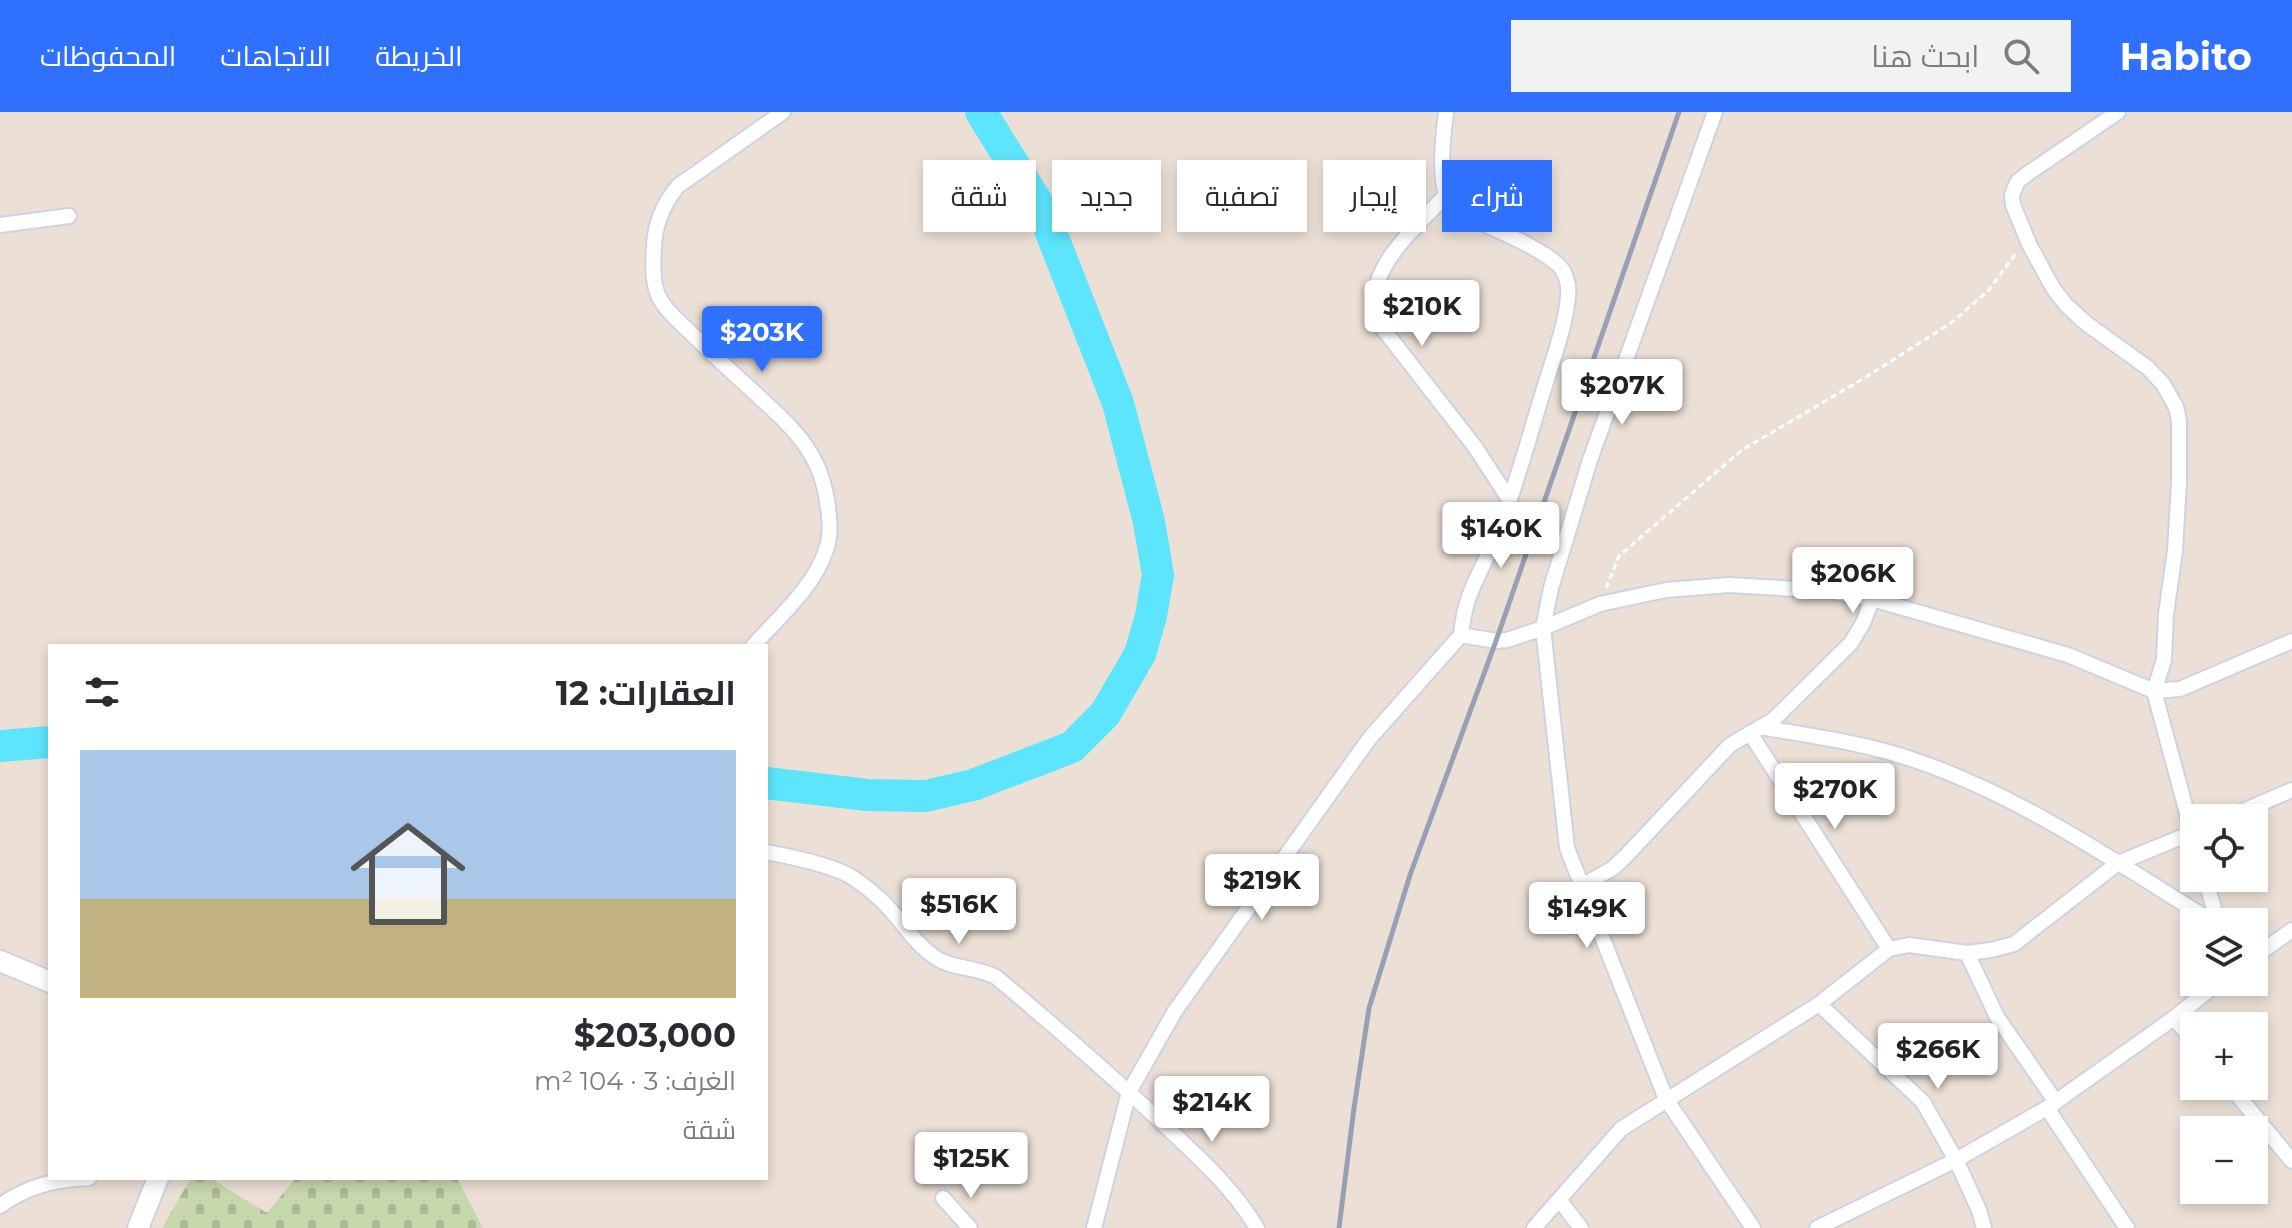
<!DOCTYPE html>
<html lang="ar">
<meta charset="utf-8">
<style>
body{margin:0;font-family:Montserrat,Cairo,sans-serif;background:#f2f2f3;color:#2b2b33;direction:rtl;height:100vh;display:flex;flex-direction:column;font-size:30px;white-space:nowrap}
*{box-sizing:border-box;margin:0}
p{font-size:26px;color:#7c7c81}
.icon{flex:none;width:44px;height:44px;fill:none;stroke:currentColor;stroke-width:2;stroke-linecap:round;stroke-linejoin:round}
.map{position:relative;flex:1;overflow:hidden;direction:ltr}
.details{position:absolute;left:48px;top:532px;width:720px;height:536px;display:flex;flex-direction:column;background:#fff;border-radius:0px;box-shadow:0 4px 12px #0003;direction:rtl}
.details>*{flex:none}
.banner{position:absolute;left:792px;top:48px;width:760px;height:72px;direction:rtl;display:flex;gap:16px}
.buttons{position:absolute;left:2180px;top:692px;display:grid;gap:16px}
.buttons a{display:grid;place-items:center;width:88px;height:88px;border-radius:0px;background:#fff;box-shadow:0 4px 12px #0003;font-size:40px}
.price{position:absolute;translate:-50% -68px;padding:0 18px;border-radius:8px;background:#fff;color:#222;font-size:26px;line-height:52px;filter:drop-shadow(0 2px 4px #0008)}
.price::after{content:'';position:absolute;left:50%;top:48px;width:24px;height:18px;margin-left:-12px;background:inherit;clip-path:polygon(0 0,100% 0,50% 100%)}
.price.active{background:#3070ff;color:#fff}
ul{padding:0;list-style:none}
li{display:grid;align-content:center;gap:16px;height:424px;padding:0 32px}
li+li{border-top:2px solid #e1e1e2}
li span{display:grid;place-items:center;height:248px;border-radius:0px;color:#555}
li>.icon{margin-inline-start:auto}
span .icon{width:144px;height:144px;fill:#fffc;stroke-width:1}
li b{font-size:34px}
h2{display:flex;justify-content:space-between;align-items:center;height:96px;padding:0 32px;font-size:34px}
.pill{padding:0 28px;border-radius:0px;background:#fff;box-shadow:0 4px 12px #0003;font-size:28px;line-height:72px}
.pill.active{background:#3070ff;color:#fff}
header{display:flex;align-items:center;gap:48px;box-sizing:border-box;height:112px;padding:0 40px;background:#3070ff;color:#fff}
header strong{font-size:38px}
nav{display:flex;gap:44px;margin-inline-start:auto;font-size:28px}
.search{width:560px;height:72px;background:#f2f2f3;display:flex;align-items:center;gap:20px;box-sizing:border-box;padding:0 28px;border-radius:0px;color:#7c7c81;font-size:30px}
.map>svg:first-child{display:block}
</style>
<header>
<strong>Habito</strong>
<div class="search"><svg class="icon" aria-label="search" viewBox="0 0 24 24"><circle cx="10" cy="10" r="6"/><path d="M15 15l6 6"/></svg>ابحث هنا</div>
<nav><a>الخريطة</a><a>الاتجاهات</a><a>المحفوظات</a></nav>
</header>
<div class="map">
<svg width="2292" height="1116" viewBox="0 0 2292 1116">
<defs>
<pattern id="cemetery-stones" width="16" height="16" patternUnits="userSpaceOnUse" patternTransform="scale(2)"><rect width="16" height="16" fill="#c7d8ac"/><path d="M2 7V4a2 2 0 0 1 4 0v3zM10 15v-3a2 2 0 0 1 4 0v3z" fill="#abb994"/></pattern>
</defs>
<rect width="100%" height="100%" fill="#ece0d6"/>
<polygon fill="url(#cemetery-stones)" points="191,1066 210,1066 267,1101 296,1066 325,1066 330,1069 335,1066 457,1066 483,1116 162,1116"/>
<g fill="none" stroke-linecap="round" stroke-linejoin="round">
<g stroke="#5ce5fc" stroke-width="32">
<polyline points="0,634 50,630"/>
<polyline points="766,671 867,683 926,684 973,673 1072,635 1105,602 1140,542 1151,504 1158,463 1149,410 1118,291 1043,100 981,0"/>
</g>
<g stroke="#ccd3e3" stroke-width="18">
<g id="street">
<polyline points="2118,0 2030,60 2018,69 2015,75 2012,84 2013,93 2029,132 2053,176 2066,193 2087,212 2148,256 2163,272 2176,295 2179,309 2179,370 2175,439 2166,502 2164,548 2154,579 2194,727"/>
<path d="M1446 83C1415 117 1350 168 1384 218L1475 335 1509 387"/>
<polyline points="0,113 69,104"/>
<polyline points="1461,523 1496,529 1507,528 1543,516 1551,476 1590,348 1715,0"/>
<path d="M753 534C779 505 814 475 826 438 831 424 830 411 828 396 822 341 794 317 756 282 735 263 714 244 694 224 682 212 665 199 658 183 652 168 653 150 654 134 655 112 664 91 678 74L783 0"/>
<path d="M1760 615C1811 624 1865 631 1914 648 2021 684 2117 751 2213 810"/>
<polyline points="1750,621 1889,837"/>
<polyline points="2227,706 2292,678"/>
<path d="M766 740C789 744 831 753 850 764 860 770 871 779 880 787 900 805 913 831 936 846 953 857 977 855 996 865 1051 911 1105 958 1158 1007 1194 1041 1231 1073 1257 1116"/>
<polyline points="2205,766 2218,810"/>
<polyline points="1582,774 1613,756 1625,745 1730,633 1773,608 1851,531 1863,511 1872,487"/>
<polyline points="1967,841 1997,905 2056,990"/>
<polyline points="2254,845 2292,818"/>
<polyline points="1819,892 1923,990 1956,1048 1979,1098 1984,1116"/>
<polyline points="2174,906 2194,930"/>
<polyline points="2230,974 2292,1049"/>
<polyline points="2047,996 2127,1116"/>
<polyline points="943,1086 970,1116"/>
<polyline points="1560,1089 1581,1116"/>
<path d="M0 1094C25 1075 57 1067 89 1066"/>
<path d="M1094 1116 1129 980 1175 899 1369 627 1461 523C1465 480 1480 463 1496 425 1515 379 1528 328 1543 280 1552 249 1565 217 1568 185 1569 175 1567 164 1561 156 1545 136 1479 111 1454 98 1436 77 1443 26 1446 0"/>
<polyline points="1534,1116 1621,1017 1819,892 1889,837 1909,833 1967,841 1991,838 2014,832 2118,751 2194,720"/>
<polyline points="1753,1116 1666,987 1567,736 1543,516 1600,492 1666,478 1729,473 1829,479 1872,487 2068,543 2154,579 2180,577 2292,529"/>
<polyline points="1817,1116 1956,1048 2047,996 2174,906 2219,870"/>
</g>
</g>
<g stroke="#ccd3e3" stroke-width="24">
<g id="secondary">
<polyline points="0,849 50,870"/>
<polyline points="138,1116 158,1066"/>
</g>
</g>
<polyline stroke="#fff" stroke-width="3" stroke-dasharray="6 4" stroke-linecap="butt" points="1606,476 1619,444 1742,338 1861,268 1951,211 1988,179 2017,140"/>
<use href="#street" stroke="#fff" stroke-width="14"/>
<use href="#secondary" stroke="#fff" stroke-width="20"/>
<polyline stroke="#99a0b4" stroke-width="5" points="1339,1116 1354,996 1369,896 1410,763 1496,529 1679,0"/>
</g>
</svg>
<div class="buttons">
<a><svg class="icon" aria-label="locate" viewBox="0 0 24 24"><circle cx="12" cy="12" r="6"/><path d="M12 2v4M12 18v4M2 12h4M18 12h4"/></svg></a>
<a><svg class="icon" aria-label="layers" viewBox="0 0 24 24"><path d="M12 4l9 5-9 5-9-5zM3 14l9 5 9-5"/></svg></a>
<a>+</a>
<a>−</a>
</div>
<b class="price" style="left:1422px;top:236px">$210K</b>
<b class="price active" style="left:762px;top:262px">$203K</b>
<b class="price" style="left:1622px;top:315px">$207K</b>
<b class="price" style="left:1501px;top:458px">$140K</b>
<b class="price" style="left:1853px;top:503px">$206K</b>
<b class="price" style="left:1835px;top:719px">$270K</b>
<b class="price" style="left:1262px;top:810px">$219K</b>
<b class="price" style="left:959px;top:834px">$516K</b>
<b class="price" style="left:1587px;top:838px">$149K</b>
<b class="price" style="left:1938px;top:979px">$266K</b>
<b class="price" style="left:1212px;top:1032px">$214K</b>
<b class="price" style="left:971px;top:1088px">$125K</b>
<div class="banner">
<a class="pill active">شراء</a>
<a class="pill">إيجار</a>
<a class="pill">تصفية</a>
<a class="pill">جديد</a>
<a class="pill">شقة</a>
</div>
<section class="details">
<h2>العقارات: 12<svg class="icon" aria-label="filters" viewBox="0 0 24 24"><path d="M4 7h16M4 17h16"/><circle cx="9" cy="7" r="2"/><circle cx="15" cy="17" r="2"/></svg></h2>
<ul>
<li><span style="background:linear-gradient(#a9c7e8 60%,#c2b280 0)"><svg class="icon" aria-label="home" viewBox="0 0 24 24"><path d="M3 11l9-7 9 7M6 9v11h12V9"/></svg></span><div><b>$203,000</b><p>الغرف: 3 · 104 m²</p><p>شقة</p></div></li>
</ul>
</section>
</div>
